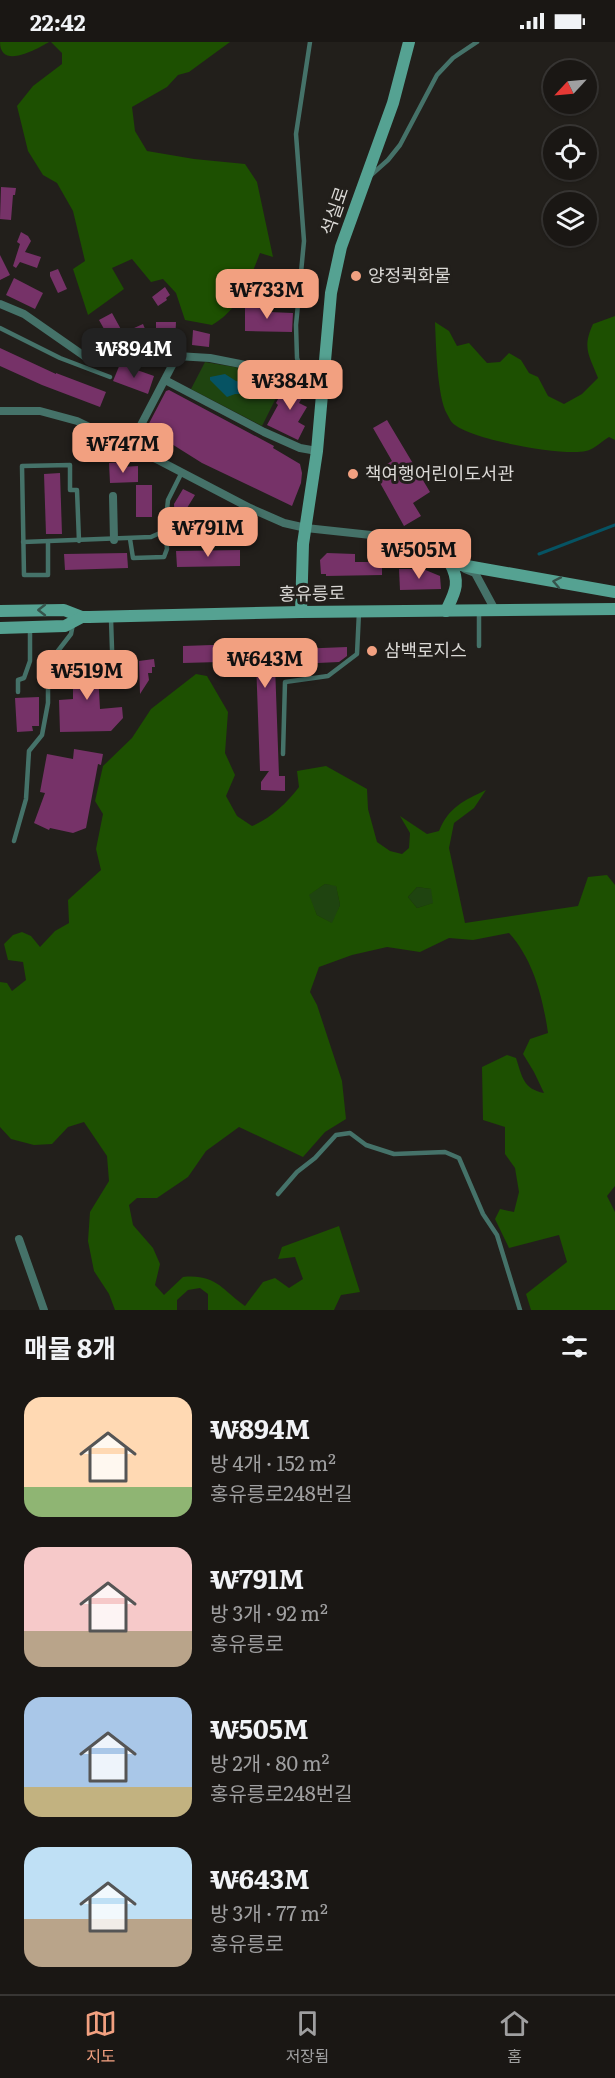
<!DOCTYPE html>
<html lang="ko">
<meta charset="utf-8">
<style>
body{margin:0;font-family:Literata,"Noto Sans KR",serif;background:#23201d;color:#f1f3f6;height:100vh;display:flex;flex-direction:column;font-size:22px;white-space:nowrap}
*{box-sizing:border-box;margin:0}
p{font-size:20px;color:#9f9fa0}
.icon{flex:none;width:33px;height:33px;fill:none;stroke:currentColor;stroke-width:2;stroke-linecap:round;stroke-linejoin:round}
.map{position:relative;height:1268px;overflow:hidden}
.panel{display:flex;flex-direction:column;background:#1a1714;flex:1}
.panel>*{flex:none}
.needle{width:39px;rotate:244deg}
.controls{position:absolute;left:543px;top:18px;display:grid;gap:12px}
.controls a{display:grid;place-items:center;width:54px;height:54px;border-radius:50%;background:#1a1714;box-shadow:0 2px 4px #0004,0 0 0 2px #383634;font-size:30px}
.price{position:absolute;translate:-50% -51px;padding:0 14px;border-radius:12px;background:#f2a080;color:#111;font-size:20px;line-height:39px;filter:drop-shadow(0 2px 3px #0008)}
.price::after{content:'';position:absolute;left:50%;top:36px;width:18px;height:14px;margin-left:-9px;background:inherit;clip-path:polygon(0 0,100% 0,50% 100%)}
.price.selected{background:#222;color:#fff}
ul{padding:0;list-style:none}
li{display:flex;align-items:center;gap:18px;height:150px;padding:0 24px}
li span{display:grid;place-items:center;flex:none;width:168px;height:120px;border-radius:18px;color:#555}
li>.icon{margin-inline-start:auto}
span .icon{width:72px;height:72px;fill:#fffc;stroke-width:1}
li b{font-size:26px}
h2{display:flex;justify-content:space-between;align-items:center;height:72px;padding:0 24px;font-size:26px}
.status{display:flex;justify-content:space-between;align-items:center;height:42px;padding:0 30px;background:#1a1714;direction:ltr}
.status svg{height:16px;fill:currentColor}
.menu{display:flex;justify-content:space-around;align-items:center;height:84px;border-top:2px solid #383634;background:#1a1714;font-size:16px;color:#9f9fa0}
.menu a{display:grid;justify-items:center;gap:3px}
.menu .selected{color:#f2a080}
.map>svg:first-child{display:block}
</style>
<div class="status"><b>22:42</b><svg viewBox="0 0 49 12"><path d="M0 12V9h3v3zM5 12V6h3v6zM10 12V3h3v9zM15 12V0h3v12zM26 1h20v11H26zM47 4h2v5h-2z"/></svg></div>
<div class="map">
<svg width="615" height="1268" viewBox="0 0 615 1268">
<rect width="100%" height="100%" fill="#221f1b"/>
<g fill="#1f4410">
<polygon points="205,320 287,334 262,384 191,347"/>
<polygon points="325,842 336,843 340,863 333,882 317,873 308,853"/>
<polygon points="417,845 432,847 434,861 417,866 408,855"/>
</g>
<g fill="#1d5001" fill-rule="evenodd">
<path d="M0 0H49C37 7 0 28 0 0Z"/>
<path d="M51 0H230L189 30 178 33 167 45 132 65 135 89 147 109 194 117 245 122 257 140 273 215 260 211C249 239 240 267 212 283L185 278 176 251 163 237 151 240 132 217 112 226 124 247 88 273 73 227 85 219 73 169 57 141 43 133 28 109 17 64 33 44 62 22V11Z"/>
<path d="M615 274V398L609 395C602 399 593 408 586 409 561 414 474 398 455 383 451 381 449 375 447 372 437 354 436 302 435 280L449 289 457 304 469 301 487 321 500 320 509 311 521 318 529 331 538 335 548 354 564 362 582 352 598 336C589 313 582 306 593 282Z"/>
<path d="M196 632 207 634 228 670 225 711 235 733 226 754 237 774 252 784C271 776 287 761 299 745L297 729 326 724 367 747 368 767 377 800 390 809 402 812 409 806 410 791 400 774 427 792 439 789C449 765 463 759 486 748L474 766 454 781 449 806 465 881 578 864 588 835 607 833 615 843V1144L607 1154 615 1170V1268H531L526 1252 567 1220 559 1193 509 1206 495 1177 500 1167 514 1170 519 1150 515 1126 505 1112V1085L483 1078 482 1025 507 1013 516 1016C522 1034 523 1047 544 1051L534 1030 523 1012 530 997 548 991C543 956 533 917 509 891L473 898 449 896 420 910 387 905 352 913 319 925 310 950 317 963 342 1039 346 1077 325 1090 303 1115 239 1085 206 1109 188 1135 157 1156H137L129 1163 133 1183 153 1206 160 1222 155 1243 164 1253 183 1235C216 1232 221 1247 245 1264L263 1240 275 1236 289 1246 303 1237 295 1215 278 1217 282 1205 339 1184 360 1250 341 1253 334 1268H208V1252L200 1246 188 1248 177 1258V1268H115L109 1252 94 1229 88 1199 90 1170 109 1139 107 1114 84 1080 68 1085 52 1102 34 1103 11 1097 0 1085V940L7 941 12 949 26 938 23 920 8 918 4 902 13 893 22 890 31 894 40 905 55 889 69 881 68 858 101 828 96 807 103 772 95 759 103 724 132 696 151 667ZM325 842 336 844 340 863 332 881 317 873 309 853ZM417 845 431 847 433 861 417 866 408 855Z"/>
</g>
<polygon fill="#065363" points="225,332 236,339 248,342 250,345 248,352 235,352 227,355 210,338 210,335"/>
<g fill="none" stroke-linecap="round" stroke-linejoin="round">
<polyline stroke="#065363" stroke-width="3" points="539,512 615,483"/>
</g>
<g fill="#763268">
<polygon points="1,145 16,146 15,153 13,153 11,178 0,177"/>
<polygon points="21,190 28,194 31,199 25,210 41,215 37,226 20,220 16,226 13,224 20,202 17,200"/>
<polygon points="0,213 10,233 0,238"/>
<polygon points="58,227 67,247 58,251 50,234 50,230"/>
<polygon points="14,236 43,251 35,267 6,253"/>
<polygon points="165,245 170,253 166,256 167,258 158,264 152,255"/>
<polygon points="245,263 270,263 270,270 293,271 292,290 245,289"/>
<polygon points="112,271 123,291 143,282 148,294 116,308 110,293 108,294 99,278"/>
<polygon points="156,280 176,280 175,300 156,301"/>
<polygon points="193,288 210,292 209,305 192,303"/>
<polygon points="0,306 56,332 56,331 106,350 100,365 42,343 0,324"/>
<polygon points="120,322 154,334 148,352 113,339"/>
<polygon points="288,338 308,345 299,361 307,365 298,380 305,384 298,398 267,383 278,363 276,361"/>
<polygon points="169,348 274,404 273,406 300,422 302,431 301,441 292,464 202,421 159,394 157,397 146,391 145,389 166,349"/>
<polygon points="387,378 430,450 413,461 421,474 404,484 374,430 392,419 373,386"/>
<polygon points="121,420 121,425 138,424 138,440 110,441 109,421"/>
<polygon points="60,431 62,492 46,492 44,432"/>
<rect x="136" y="443" width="16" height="32"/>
<polygon points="183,447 195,453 187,466 188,479 175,481 174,462"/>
<polygon points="240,508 240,524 177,525 176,509"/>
<polygon points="127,511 128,526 65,528 64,512"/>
<polygon points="327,511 355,512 355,520 382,520 382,533 326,534 326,532 321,532 320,518"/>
<polygon points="399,527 423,527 440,534 441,547 400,548"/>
<polygon points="271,601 271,608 347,605 347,614 339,620 275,623 279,734 285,734 285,749 261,748 261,740 269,729 260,729 256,619 183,621 183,604"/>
<polygon points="83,608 95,608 95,631 98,631 100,667 122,665 123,676 111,689 60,690 59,658 73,657 73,622 75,622 75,612 83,612"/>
<polygon points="154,617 155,625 152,625 152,631 148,631 149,638 140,652 139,619"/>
<polygon points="39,655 39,684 32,684 33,689 17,690 15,656"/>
<polygon points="74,707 103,712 101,723 98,722 86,786 73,791 50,786 49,788 34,781 45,751 40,750 47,712 73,717"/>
</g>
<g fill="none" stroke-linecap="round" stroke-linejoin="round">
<g stroke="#457269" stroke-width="4.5">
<polyline points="370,134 388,118 400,103 437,33 453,16 477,0"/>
<polyline points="0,286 60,316 110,335"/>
<polyline points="305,332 302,331 297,316 296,283 304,199 296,92 310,0"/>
<polyline points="165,488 212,487"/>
<polyline points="130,497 133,516 164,515 167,507 165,486"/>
<polyline points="23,500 151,495 160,491 165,486 168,458 182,430"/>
<polyline points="48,500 48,533 24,533 22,424 70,423 70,448 77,448 79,499"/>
<polyline points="479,569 479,604"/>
<polyline points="111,577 113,637"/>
<polyline points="18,650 18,638 24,636 30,619 30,585"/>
<polyline points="283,712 285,640 328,634 357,612 359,570"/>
<polyline points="14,799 26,757 29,709 42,693 48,661 48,627 54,614 71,592 73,582"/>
<polyline points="278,1152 297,1130 315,1116 336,1093 350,1091 366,1103 394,1112 445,1110 459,1116 483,1172 497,1193 520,1268"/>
</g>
<g stroke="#457269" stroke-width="8">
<polyline points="0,262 24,272 90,318 140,312 177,314 130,404"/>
<polyline points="177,314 210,316 322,338"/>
<polyline points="165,338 264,390 300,406 317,409"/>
<polyline points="0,369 40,369 77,379 160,419 250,466 284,481 306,486 371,493 408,504 453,522"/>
<polyline points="113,454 114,498"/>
<polyline points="465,527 475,531 495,568"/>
<polyline points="19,1197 44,1268"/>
</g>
<g stroke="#55a292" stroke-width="12">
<polyline points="450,521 615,550"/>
<polyline points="0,569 64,568 82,575 89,575 301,570 615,567"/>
<path d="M446 569C455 550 461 541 450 521"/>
<polyline points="301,570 303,502 317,409 331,251 341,205 393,61 409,0"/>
<polyline points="0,586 65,584 82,575"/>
</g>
</g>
<defs><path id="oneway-chevron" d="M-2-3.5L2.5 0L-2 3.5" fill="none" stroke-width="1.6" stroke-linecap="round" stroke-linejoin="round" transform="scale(1.5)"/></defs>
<g stroke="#36534b">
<use href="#oneway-chevron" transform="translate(557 540) rotate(-169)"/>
<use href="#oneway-chevron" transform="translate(42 568) rotate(180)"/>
</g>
<g fill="#f2a080" stroke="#221f1b" stroke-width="2">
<circle cx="356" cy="234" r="6"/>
<circle cx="353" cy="432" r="6"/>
<circle cx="372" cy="609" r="6"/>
</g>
<g text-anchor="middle" stroke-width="6" stroke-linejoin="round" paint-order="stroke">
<g font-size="18" fill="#dbd9d6" stroke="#221f1b">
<text transform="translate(335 169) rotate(-71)" y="6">석실로</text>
<text transform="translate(312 552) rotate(-1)" y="6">홍유릉로</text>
</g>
<g font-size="18" fill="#dbd9d6" stroke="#221f1b" text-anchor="start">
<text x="368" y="240">양정퀵화물</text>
<text x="365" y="438">책여행어린이도서관</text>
<text x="384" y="615">삼백로지스</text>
</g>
</g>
</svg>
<div class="controls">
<a><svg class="needle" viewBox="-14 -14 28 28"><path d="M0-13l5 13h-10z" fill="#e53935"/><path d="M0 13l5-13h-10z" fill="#9f9fa0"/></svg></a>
<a><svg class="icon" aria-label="locate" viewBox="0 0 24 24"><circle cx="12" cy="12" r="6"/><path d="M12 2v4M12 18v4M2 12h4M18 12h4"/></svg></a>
<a><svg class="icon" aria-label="layers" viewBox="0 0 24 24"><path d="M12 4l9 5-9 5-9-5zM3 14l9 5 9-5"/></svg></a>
</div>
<b class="price" style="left:267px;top:278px">₩733M</b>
<b class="price selected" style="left:134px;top:337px">₩894M</b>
<b class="price" style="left:290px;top:369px">₩384M</b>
<b class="price" style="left:123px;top:432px">₩747M</b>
<b class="price" style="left:208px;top:516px">₩791M</b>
<b class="price" style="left:419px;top:538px">₩505M</b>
<b class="price" style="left:265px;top:647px">₩643M</b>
<b class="price" style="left:87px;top:659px">₩519M</b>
</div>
<section class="panel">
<h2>매물 8개<svg class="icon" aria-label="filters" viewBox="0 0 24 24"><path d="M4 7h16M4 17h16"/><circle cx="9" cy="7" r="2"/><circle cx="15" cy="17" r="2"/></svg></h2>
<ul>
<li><span style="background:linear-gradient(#ffd9b3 75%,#8fb573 0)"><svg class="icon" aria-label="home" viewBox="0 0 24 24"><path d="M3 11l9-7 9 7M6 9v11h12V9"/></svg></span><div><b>₩894M</b><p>방 4개 · 152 m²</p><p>홍유릉로248번길</p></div></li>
<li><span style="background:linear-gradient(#f6c9c9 70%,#b9a48a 0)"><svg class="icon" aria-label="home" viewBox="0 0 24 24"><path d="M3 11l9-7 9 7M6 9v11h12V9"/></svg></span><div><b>₩791M</b><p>방 3개 · 92 m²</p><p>홍유릉로</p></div></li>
<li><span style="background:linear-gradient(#a9c7e8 75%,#c2b280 0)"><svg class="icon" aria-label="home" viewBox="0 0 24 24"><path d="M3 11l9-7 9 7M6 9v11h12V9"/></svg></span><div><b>₩505M</b><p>방 2개 · 80 m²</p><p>홍유릉로248번길</p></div></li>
<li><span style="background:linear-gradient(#bfe0f5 60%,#b9a48a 0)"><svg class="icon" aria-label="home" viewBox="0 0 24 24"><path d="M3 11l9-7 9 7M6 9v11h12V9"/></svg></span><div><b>₩643M</b><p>방 3개 · 77 m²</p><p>홍유릉로</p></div></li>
</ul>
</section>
<nav class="menu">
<a class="selected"><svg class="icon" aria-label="map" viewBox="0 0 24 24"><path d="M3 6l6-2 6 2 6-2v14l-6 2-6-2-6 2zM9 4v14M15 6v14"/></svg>지도</a>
<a><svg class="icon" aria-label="saved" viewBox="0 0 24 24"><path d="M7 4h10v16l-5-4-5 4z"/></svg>저장됨</a>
<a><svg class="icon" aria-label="home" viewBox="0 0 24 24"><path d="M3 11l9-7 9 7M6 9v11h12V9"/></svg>홈</a>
</nav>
